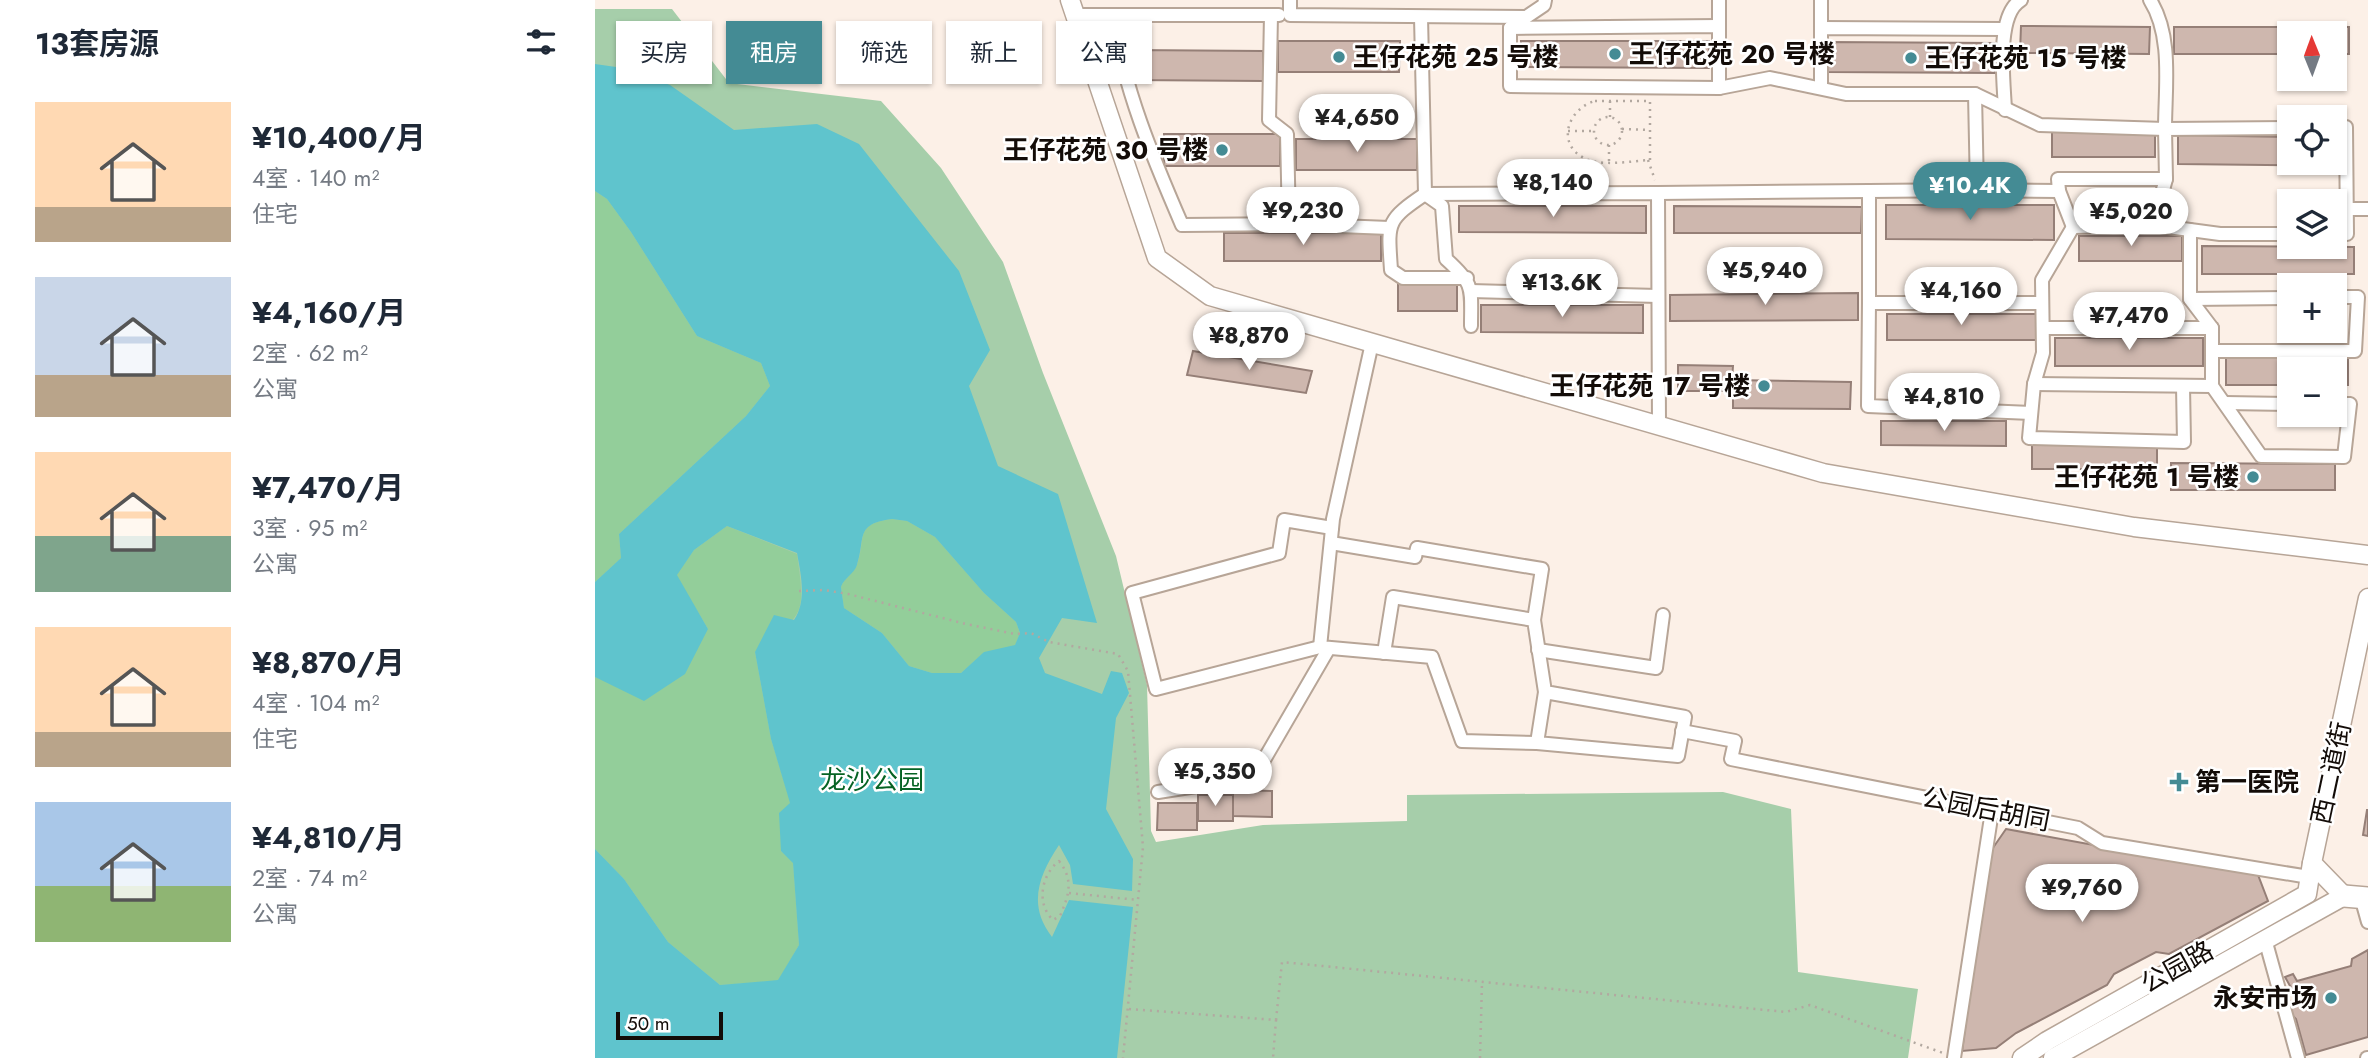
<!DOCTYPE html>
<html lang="zh">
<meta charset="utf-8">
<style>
body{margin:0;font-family:Jost,"Noto Sans SC",sans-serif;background:#f2f2f3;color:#1f2937;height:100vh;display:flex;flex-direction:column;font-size:26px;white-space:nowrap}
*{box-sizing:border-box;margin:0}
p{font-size:23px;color:#747a83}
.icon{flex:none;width:38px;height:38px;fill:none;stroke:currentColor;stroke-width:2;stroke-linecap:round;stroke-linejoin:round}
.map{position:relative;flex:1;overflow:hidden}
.drawer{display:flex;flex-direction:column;background:#fff;width:595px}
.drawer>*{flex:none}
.guide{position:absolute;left:21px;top:21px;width:665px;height:63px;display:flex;gap:14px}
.needle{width:46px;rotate:359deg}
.controls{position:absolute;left:1682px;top:21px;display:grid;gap:14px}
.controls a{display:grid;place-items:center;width:70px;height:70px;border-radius:0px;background:#fff;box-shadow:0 2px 5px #0004;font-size:35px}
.scale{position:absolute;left:21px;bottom:18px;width:107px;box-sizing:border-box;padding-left:7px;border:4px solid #130c08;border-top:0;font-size:19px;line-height:24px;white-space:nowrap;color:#130c08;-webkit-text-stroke:5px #fff;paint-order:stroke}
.price{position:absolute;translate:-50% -60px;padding:0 16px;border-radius:24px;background:#fff;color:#222;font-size:23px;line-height:46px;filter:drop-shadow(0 2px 4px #0008)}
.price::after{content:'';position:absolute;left:50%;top:42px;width:21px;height:16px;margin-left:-10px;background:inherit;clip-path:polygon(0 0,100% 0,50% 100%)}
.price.current{background:#448b94;color:#fff}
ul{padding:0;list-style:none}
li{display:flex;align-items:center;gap:21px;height:175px;padding:0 35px}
li span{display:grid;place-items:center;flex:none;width:196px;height:140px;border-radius:0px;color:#555}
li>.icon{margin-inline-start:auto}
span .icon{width:84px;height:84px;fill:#fffc;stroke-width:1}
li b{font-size:30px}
h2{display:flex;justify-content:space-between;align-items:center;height:84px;padding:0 35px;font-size:30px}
.chip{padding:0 24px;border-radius:0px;background:#fff;box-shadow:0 2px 5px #0004;font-size:24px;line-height:63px}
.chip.current{background:#448b94;color:#fff}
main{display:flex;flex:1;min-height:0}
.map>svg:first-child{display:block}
</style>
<main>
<section class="drawer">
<h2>13套房源<svg class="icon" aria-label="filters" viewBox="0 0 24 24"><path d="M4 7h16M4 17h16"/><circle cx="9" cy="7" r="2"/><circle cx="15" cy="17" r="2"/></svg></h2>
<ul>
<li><span style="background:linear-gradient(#ffd9b3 75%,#b9a48a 0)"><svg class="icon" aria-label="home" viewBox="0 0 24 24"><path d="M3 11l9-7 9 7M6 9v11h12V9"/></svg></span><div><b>¥10,400/月</b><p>4室 · 140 m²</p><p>住宅</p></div></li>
<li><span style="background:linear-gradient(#c9d6e8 70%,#b9a48a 0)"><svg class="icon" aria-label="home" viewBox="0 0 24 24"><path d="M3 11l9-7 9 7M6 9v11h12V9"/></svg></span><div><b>¥4,160/月</b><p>2室 · 62 m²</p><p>公寓</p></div></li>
<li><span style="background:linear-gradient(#ffd9b3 60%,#7fa58c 0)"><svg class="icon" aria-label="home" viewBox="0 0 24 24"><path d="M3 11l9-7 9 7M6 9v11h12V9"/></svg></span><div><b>¥7,470/月</b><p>3室 · 95 m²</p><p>公寓</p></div></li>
<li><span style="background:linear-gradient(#ffd9b3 75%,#b9a48a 0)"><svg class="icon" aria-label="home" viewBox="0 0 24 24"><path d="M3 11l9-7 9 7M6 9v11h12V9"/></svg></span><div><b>¥8,870/月</b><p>4室 · 104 m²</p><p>住宅</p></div></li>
<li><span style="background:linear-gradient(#a9c7e8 60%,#8fb573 0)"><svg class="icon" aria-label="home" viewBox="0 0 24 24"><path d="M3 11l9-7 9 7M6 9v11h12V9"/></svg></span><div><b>¥4,810/月</b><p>2室 · 74 m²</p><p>公寓</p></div></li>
</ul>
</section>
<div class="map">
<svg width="1773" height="1058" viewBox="0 0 1773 1058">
<rect width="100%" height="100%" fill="#fcf0e7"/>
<polygon fill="#a6ceaa" points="0,9 77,9 134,83 286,101 346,168 408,262 448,373 521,556 552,685 556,831 561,842 668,825 812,821 812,795 1128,792 1196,809 1203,972 1323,989 1313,1058 0,1058"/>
<g fill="#93ce9a">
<polygon points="0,191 12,199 36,232 102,336 166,363 175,386 151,416 24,534 26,558 0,582"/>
<path d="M297 519 312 521 340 537 389 593 421 622 425 633 420 646 385 656 366 673H337L314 666 287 633 249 608 246 587C249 578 258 574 262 565 272 538 258 524 297 519Z"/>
<path d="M132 526 202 554C211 618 209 612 160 652L176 739 196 804 186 851 198 862 204 945 183 981 125 985 73 942 29 879 0 849V677L16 683 113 629 81 575 99 550Z"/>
</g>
<path fill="#5fc4cd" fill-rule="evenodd" d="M0 64 28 68 75 85 139 130 222 124 264 144 364 271 395 350 374 386 403 466 463 494 502 623 467 618 444 658 450 673 507 694 516 671 527 673 534 693 521 718 511 809 538 859 537 891 478 884 475 865 464 845C444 875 432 905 457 937L474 900 538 907 522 1058H0V849L29 879 73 942 125 985 183 980 204 945 198 863 186 851 184 813 195 803 176 739 160 652 179 615 199 620C212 601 206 575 202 553L132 526 99 550 82 575 113 629 90 674 49 701 0 677V582L26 558 24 534 151 416 175 386 166 363 102 336 36 232 12 199 0 191ZM297 519 312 521 340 537 389 593 421 622 425 633 420 645 389 652 366 673H337L314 666 287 633 249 608 246 587C249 578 259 574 262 565 271 538 259 524 297 519Z"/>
<g fill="#ceb7ae" stroke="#957f77" stroke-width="2">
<polygon points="1426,26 1555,27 1554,54 1425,53"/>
<polygon points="1579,27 1754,27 1754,54 1740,54 1740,33 1694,33 1694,54 1579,54"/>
<polygon points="683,41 805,41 804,72 683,72"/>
<polygon points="926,41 1114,41 1114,68 926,67"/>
<polygon points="1232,42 1400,43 1400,73 1232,72"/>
<polygon points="537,50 668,51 668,81 536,80"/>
<rect x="1457" y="132" width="103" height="25"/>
<rect x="569" y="134" width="116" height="32"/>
<polygon points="1583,135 1694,137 1694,163 1740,163 1740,137 1745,137 1745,166 1583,164"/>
<rect x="701" y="139" width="121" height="31"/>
<polygon points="1291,205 1459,205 1459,240 1291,239"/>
<polygon points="864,206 1051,206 1051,233 864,232"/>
<polygon points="1079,206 1267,207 1266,233 1079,233"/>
<rect x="629" y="233" width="157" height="28"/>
<rect x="1484" y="236" width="103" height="25"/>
<polygon points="1607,246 1759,247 1759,274 1607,274"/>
<polygon points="862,282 862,311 803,311 803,283"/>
<polygon points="1263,293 1263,320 1075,321 1075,295"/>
<polygon points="886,305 1048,305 1048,333 886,332"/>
<rect x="1292" y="314" width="149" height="26"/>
<rect x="1460" y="338" width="148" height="28"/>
<polygon points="598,351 717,371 711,393 592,375"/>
<polygon points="1631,356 1753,356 1753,385 1740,385 1740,369 1694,369 1694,385 1631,385"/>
<polygon points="1083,365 1138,366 1137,380 1256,382 1255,409 1138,408 1138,391 1083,391"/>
<polygon points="1286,421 1411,421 1411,446 1286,445"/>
<polygon points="1437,444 1562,445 1562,469 1437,469"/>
<polygon points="1576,463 1740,464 1740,490 1576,490"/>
<polygon points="638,790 677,791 677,817 638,816"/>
<rect x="603" y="795" width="35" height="26"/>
<polygon points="563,803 602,803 602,830 562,830"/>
<polygon points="1772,810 1773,810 1773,836 1768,835"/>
<polygon points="1411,829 1663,875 1673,901 1574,954 1561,952 1519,974 1512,985 1421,1033 1401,1048 1367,1051 1393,855"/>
<polygon points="1773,950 1773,1037 1711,1055 1701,1019 1694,1012 1699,1004 1699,993 1690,977 1698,974 1702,981 1756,966 1757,959"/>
</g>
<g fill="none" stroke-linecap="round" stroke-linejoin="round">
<g stroke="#b7a597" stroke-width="16">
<g id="street">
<polyline points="695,0 695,15 931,17"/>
<polyline points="950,0 949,5 915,28 915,86 1124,88"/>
<polyline points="1226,0 1226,28"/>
<polyline points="480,15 684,15"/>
<path d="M518 15C528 87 558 158 587 225L694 224"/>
<polyline points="676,15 674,120 692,134 694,224 794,228"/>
<path d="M826 17 830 194 847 206 851 259C880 285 876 288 876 326"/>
<polyline points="1124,26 1124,0"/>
<path d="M915 28 1124 26V88L1175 78 1251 94H1380L1445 125 1570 129C1570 88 1578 36 1555 0"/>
<polyline points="1226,87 1226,28 1409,29"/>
<polyline points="1380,94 1382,190 1464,191 1463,179 1571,179"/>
<path d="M1410 110C1409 83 1400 15 1426 0"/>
<polyline points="1740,127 1751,127 1752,234 1740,234"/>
<polyline points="1694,128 1570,129 1571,179 1558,225 1625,234 1694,234"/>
<polyline points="1464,191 1478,227 1558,225"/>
<polyline points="1063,193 1274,191"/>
<polyline points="1752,209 1773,209"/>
<polyline points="1478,227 1447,280 1448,353 1439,384 1434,438 1589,442 1588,386"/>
<polyline points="1595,230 1595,299 1617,328 1617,386 1666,456 1749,457 1755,404 1740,404"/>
<path d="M872 278H808L796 270C793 223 790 221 830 194L1063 193 1064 425"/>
<polyline points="876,291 1063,296"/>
<polyline points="1595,299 1694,298"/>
<polyline points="1274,303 1274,191 1382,190"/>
<polyline points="1448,328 1617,328"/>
<polyline points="777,343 738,519 725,647 837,657 867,741 942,743"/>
<polyline points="1617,351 1760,351 1763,297 1740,297"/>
<polyline points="1439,384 1617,386"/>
<polyline points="1630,403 1694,404"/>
<polyline points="1436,413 1273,406 1274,303 1447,303"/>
<polyline points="736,543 820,557 822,548 947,569 939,620"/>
<polyline points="725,647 561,689 537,593 684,553 689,520 737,528"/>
<polyline points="943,650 1061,668 1068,615"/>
<polyline points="789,653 798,597 939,620 950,692 942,743 1083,756 1090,717 950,692"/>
<polyline points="1087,731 1140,741 1136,759 1483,828 1507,843 1714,877"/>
<polyline points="563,792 659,777 734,648"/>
<polyline points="1766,897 1773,922"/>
<polyline points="1670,939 1703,1058"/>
<polyline points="1359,1058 1397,811"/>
<polyline points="1772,1058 1773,1058"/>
</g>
</g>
<g stroke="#b7a597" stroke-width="21">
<g id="secondary">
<polyline points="475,0 562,258 615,296 1228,473 1539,527 1773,555"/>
<polyline points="1427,1058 1452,1041 1712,894 1717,863"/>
<polyline points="1458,1058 1749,896 1717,863 1773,598"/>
</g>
</g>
<g stroke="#b7a597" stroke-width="24">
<polyline id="primary" points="1749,896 1773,898"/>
</g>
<g stroke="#b2a8a0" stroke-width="2.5" stroke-dasharray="2 5" stroke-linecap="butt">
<path d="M1000 101H1055V160C1036 161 1006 167 989 158 960 143 974 108 1000 101Z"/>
<polyline points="1015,117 1015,101"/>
<circle cx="1013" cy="131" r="14"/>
<polyline points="1027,129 1055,130"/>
<polyline points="973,131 1000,131"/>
<polyline points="1014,145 1014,162"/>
<polyline points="1053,160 1060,180"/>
<polyline points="204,591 229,590 253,594 371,624 420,634 436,633 454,642 523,654 533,671 548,847 528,1058"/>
<path d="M464 861C479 880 474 895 465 916L458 920C441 904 446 875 464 861Z"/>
<polyline points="474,893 543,900"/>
<polyline points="534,1009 681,1020 678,1058"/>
<polyline points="681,1020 687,962 1191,1012 1215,1005 1348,1053"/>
<polyline points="885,1058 887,982"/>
</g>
<use href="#street" stroke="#fff" stroke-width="12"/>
<use href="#secondary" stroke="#fff" stroke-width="18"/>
<use href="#primary" stroke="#fff" stroke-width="21"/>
</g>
<g fill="#448b94" stroke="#fff" stroke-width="2.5">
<circle cx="1020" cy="54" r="7"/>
<circle cx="744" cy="57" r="7"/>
<circle cx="1316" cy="58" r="7"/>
<circle cx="627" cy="150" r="7"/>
<circle cx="1169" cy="386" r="7"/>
<circle cx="1658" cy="477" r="7"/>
<path d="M1580.5 771.5h7v7h7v7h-7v7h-7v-7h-7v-7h7z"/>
<circle cx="1736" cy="998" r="7"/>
</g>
<g text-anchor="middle" stroke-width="5" stroke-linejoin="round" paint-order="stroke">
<g font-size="26" font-weight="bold" fill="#130c08" stroke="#fff" text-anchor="start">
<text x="1034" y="63">王仔花苑 20 号楼</text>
<text x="758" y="66">王仔花苑 25 号楼</text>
<text x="1330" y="67">王仔花苑 15 号楼</text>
<text x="613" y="159" text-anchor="end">王仔花苑 30 号楼</text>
<text x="1155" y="395" text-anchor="end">王仔花苑 17 号楼</text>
<text x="1644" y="486" text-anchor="end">王仔花苑 1 号楼</text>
<text x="1600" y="791">第一医院</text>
<text x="1722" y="1007" text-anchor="end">永安市场</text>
</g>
<g font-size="26" fill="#130c08" stroke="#fff">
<text transform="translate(1736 773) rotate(-78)" y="9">西二道街</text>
<text transform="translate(1391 809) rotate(11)" y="9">公园后胡同</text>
<text transform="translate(1582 967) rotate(-29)" y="9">公园路</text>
</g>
<g font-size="26" fill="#066324" stroke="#fff">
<text x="277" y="789">龙沙公园</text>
</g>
</g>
</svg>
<div class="controls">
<a><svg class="needle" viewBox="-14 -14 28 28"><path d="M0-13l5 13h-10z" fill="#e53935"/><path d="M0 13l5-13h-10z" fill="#747a83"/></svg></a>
<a><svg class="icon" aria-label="locate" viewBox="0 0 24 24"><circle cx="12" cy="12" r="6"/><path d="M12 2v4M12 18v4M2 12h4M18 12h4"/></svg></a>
<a><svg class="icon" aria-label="layers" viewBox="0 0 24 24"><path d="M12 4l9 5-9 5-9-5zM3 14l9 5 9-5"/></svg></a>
<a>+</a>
<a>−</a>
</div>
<div class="scale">50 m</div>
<b class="price" style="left:762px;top:154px">¥4,650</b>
<b class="price" style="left:958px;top:219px">¥8,140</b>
<b class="price current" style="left:1375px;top:222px">¥10.4K</b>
<b class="price" style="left:708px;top:247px">¥9,230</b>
<b class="price" style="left:1536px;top:248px">¥5,020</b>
<b class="price" style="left:1170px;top:307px">¥5,940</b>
<b class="price" style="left:967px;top:319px">¥13.6K</b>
<b class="price" style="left:1366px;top:327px">¥4,160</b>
<b class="price" style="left:1534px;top:352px">¥7,470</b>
<b class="price" style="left:654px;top:372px">¥8,870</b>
<b class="price" style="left:1349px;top:433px">¥4,810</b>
<b class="price" style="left:620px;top:808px">¥5,350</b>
<b class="price" style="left:1487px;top:924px">¥9,760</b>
<div class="guide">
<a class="chip">买房</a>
<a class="chip current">租房</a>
<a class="chip">筛选</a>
<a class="chip">新上</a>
<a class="chip">公寓</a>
</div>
</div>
</main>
